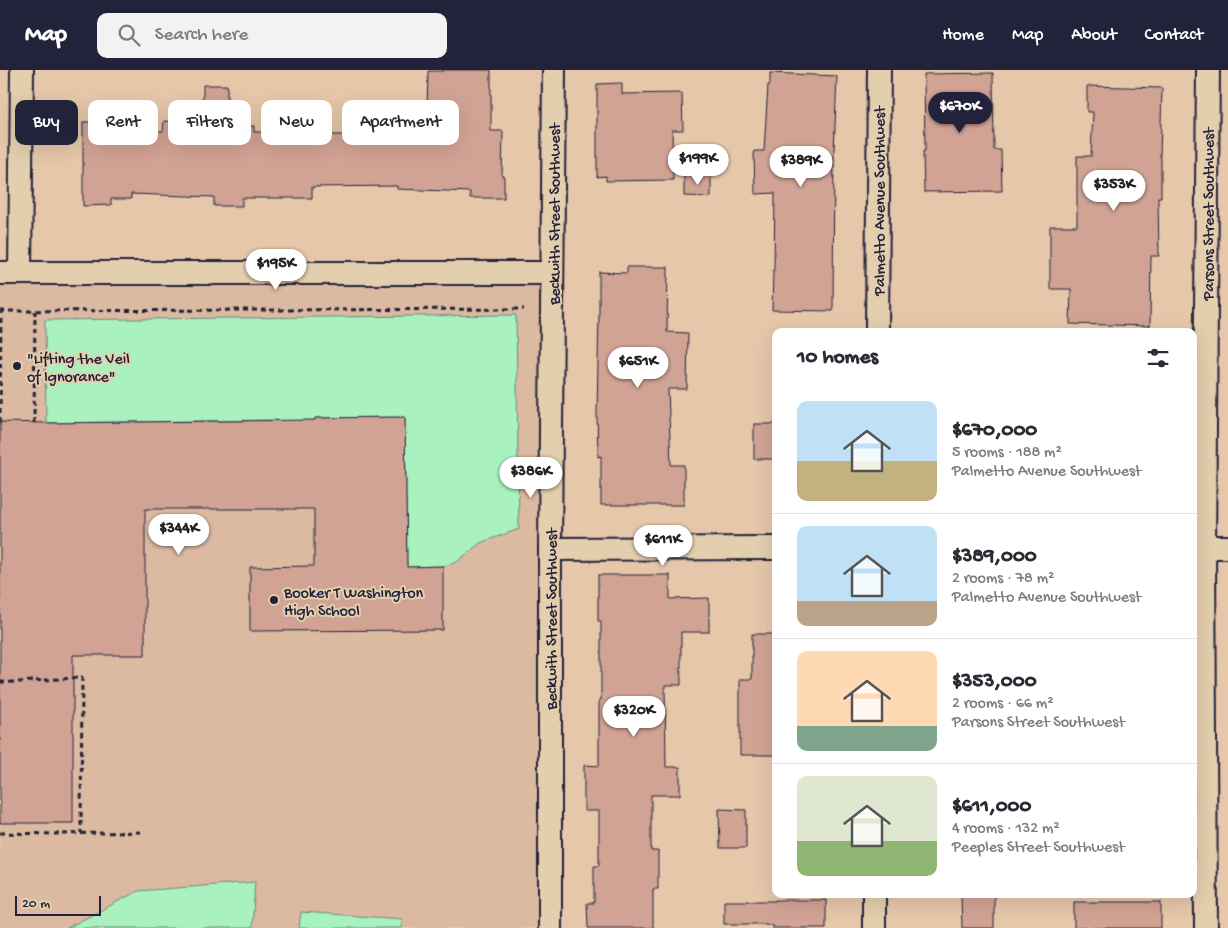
<!DOCTYPE html>
<meta charset="utf-8">
<style>
body{margin:0;font-family:"Gochi Hand",sans-serif;background:#f2f2f3;color:#2b2b33;height:100vh;display:flex;flex-direction:column;font-size:19px;white-space:nowrap}
*{box-sizing:border-box;margin:0}
p{font-size:16px;color:#7c7c81}
.icon{flex:none;width:28px;height:28px;fill:none;stroke:currentColor;stroke-width:2;stroke-linecap:round;stroke-linejoin:round}
.map{position:relative;flex:1;overflow:hidden}
.side{position:absolute;left:772px;top:258px;width:425px;height:570px;display:flex;flex-direction:column;background:#fff;border-radius:10px;box-shadow:0 5px 20px #0002}
.side>*{flex:none}
.top-card{position:absolute;left:15px;top:30px;width:475px;height:45px;display:flex;gap:10px}
.scale{position:absolute;left:15px;bottom:12px;width:86px;box-sizing:border-box;padding-left:5px;border:2px solid #22223b;border-top:0;font-size:14px;line-height:18px;white-space:nowrap;color:#22223b;-webkit-text-stroke:4px #e3cead;paint-order:stroke}
.price{position:absolute;translate:-50% -42px;padding:0 11px;border-radius:18px;background:#fff;color:#222;font-size:16px;line-height:32px;filter:drop-shadow(0 1px 2px #0008)}
.price::after{content:'';position:absolute;left:50%;top:30px;width:15px;height:11px;margin-left:-8px;background:inherit;clip-path:polygon(0 0,100% 0,50% 100%)}
.price.on{background:#22223b;color:#fff}
ul{padding:0;list-style:none}
li{display:flex;align-items:center;gap:15px;height:125px;padding:0 25px}
li+li{border-top:1px solid #e1e1e2}
li span{display:grid;place-items:center;flex:none;width:140px;height:100px;border-radius:10px;color:#555}
li>.icon{margin-inline-start:auto}
span .icon{width:60px;height:60px;fill:#fffc;stroke-width:1}
li b{font-size:21px}
h2{display:flex;justify-content:space-between;align-items:center;height:60px;padding:0 25px;font-size:21px}
.chip{padding:0 18px;border-radius:10px;background:#fff;box-shadow:0 5px 20px #0002;font-size:18px;line-height:45px}
.chip.on{background:#22223b;color:#fff}
header{display:flex;align-items:center;gap:30px;box-sizing:border-box;height:70px;padding:0 25px;background:#22223b;color:#fff}
header strong{font-size:24px}
nav{display:flex;gap:28px;margin-inline-start:auto;font-size:18px}
.search{width:350px;height:45px;background:#f2f2f3;display:flex;align-items:center;gap:12px;box-sizing:border-box;padding:0 18px;border-radius:10px;color:#7c7c81;font-size:19px}
.map>svg:first-child{display:block}
</style>
<header>
<strong>Map</strong>
<div class="search"><svg class="icon" aria-label="search" viewBox="0 0 24 24"><circle cx="10" cy="10" r="6"/><path d="M15 15l6 6"/></svg>Search here</div>
<nav><a>Home</a><a>Map</a><a>About</a><a>Contact</a></nav>
</header>
<div class="map">
<svg width="1228" height="858" viewBox="0 0 1228 858">
<rect width="100%" height="100%" fill="#e6c7aa"/>
<filter id="ink" filterUnits="userSpaceOnUse"><feTurbulence type="fractalNoise" baseFrequency=".02" numOctaves="2"/><feDisplacementMap in="SourceGraphic" scale="10" xChannelSelector="R" yChannelSelector="G"/><feConvolveMatrix kernelMatrix="1 2 1 2 8 2 1 2 1" color-interpolation-filters="sRGB"/></filter>
<g filter="url(#ink)">
<polygon fill="#dcb9a1" points="0,203 552,203 545,858 0,858"/>
<g fill="#a9f2c0" stroke="#668a7e">
<polygon points="516,245 519,459 480,473 457,492 443,496 407,497 405,347 316,348 315,361 273,350 46,353 45,250"/>
<polygon points="255,812 252,858 67,858 138,821"/>
<polygon points="301,842 402,849 402,858 299,858"/>
</g>
<g fill="#d1a394" stroke="#22223b">
<polygon points="443,0 491,0 491,61 503,61 502,106 504,106 504,128 470,128 470,122 397,119 397,116 312,117 312,128 242,128 242,136 214,136 214,127 131,124 131,129 111,129 111,135 83,136 83,52 110,52 110,61 163,61 164,51 203,53 203,15 227,15 227,42 240,42 240,56 254,56 254,62 312,62 312,65 360,65 360,43 427,42 428,1 443,1"/>
<polygon points="770,3 837,6 834,81 833,241 772,240 773,200 774,200 775,123 755,124 754,81 764,81 768,15 770,15"/>
<polygon points="993,3 994,80 1001,80 1002,121 924,122 923,81 925,81 924,4"/>
<polygon points="622,13 622,24 682,23 683,60 672,60 673,110 606,111 606,106 597,107 597,14"/>
<polygon points="1087,16 1162,18 1160,87 1161,87 1161,127 1158,127 1159,186 1151,186 1150,256 1070,254 1071,219 1050,219 1050,156 1077,156 1077,86 1091,86 1093,42 1087,42"/>
<polygon points="684,104 711,105 711,127 684,126"/>
<polygon points="627,197 668,197 667,262 688,263 687,319 668,319 671,395 684,395 684,435 601,435 601,386 598,387 597,343 599,241 599,202 627,203"/>
<polygon points="405,347 407,497 443,496 443,560 250,561 250,497 314,496 314,439 145,439 145,585 73,585 73,753 0,753 0,352 46,353 315,350 315,348"/>
<rect x="754" y="354" width="22" height="35"/>
<polygon points="598,505 670,505 670,529 709,528 709,562 681,562 681,615 665,615 666,697 680,697 680,725 651,725 651,781 658,781 658,819 653,819 653,858 588,858 587,833 594,833 594,796 599,796 599,741 584,741 584,695 599,696 599,630 601,630 601,551 598,551"/>
<polygon points="752,564 776,564 776,685 740,685 740,609 752,609"/>
<polygon points="719,739 746,740 746,778 720,778"/>
<polygon points="961,824 994,824 994,858 962,858"/>
<polygon points="775,830 826,830 826,858 772,858 772,855 767,855 767,854 724,854 724,831 775,831"/>
<rect x="1074" y="832" width="87" height="26"/>
</g>
<g fill="none" stroke-linecap="round" stroke-linejoin="round">
<g stroke="#22223b" stroke-width="26">
<g id="minor">
<polyline points="0,203 552,203"/>
<polyline points="20,203 22,0"/>
<polyline points="877,261 879,0"/>
<polyline points="1194,477 1228,477"/>
<polyline points="550,479 776,478"/>
<polyline points="550,858 550,479 554,0"/>
<polyline points="874,858 874,824"/>
<polyline points="1206,858 1204,477 1208,0"/>
</g>
</g>
<g stroke="#22223b" stroke-width="3" stroke-dasharray="5 4" stroke-linecap="butt">
<polyline points="0,241 524,239"/>
<polyline points="0,352 1,241"/>
<polyline points="34,353 35,241"/>
<path d="M0 612C28 613 55 608 82 608L81 763"/>
<polyline points="0,763 58,764 143,762"/>
</g>
<use href="#minor" stroke="#e3cead" stroke-width="22"/>
</g>
</g>
<g fill="#22223b" stroke="#e3cead" stroke-width="2">
<circle cx="17" cy="296" r="5"/>
<circle cx="274" cy="530" r="5"/>
</g>
<g text-anchor="middle" stroke-width="4" stroke-linejoin="round" paint-order="stroke">
<g font-size="16" fill="#22223b" stroke="#e3cead">
<text transform="translate(878 131) rotate(-90)" y="6">Palmetto Avenue Southwest</text>
<text transform="translate(553 144) rotate(-90)" y="6">Beckwith Street Southwest</text>
<text transform="translate(1207 144) rotate(-90)" y="6">Parsons Street Southwest</text>
<text transform="translate(550 549) rotate(-90)" y="6">Beckwith Street Southwest</text>
</g>
<g font-size="16" fill="#22223b" stroke="#e3cead" text-anchor="start">
<text x="27" y="293">"Lifting the Veil<tspan x="27" dy="18">of Ignorance"</tspan></text>
<text x="284" y="527">Booker T Washington<tspan x="284" dy="18">High School</tspan></text>
</g>
</g>
</svg>
<div class="scale">20 m</div>
<b class="price on" style="left:960px;top:64px">$670K</b>
<b class="price" style="left:698px;top:116px">$199K</b>
<b class="price" style="left:801px;top:118px">$389K</b>
<b class="price" style="left:1114px;top:142px">$353K</b>
<b class="price" style="left:276px;top:221px">$195K</b>
<b class="price" style="left:638px;top:319px">$651K</b>
<b class="price" style="left:531px;top:429px">$386K</b>
<b class="price" style="left:179px;top:486px">$344K</b>
<b class="price" style="left:663px;top:497px">$611K</b>
<b class="price" style="left:634px;top:668px">$320K</b>
<div class="top-card">
<a class="chip on">Buy</a>
<a class="chip">Rent</a>
<a class="chip">Filters</a>
<a class="chip">New</a>
<a class="chip">Apartment</a>
</div>
<section class="side">
<h2>10 homes<svg class="icon" aria-label="filters" viewBox="0 0 24 24"><path d="M4 7h16M4 17h16"/><circle cx="9" cy="7" r="2"/><circle cx="15" cy="17" r="2"/></svg></h2>
<ul>
<li><span style="background:linear-gradient(#bfe0f5 60%,#c2b280 0)"><svg class="icon" aria-label="home" viewBox="0 0 24 24"><path d="M3 11l9-7 9 7M6 9v11h12V9"/></svg></span><div><b>$670,000</b><p>5 rooms · 188 m²</p><p>Palmetto Avenue Southwest</p></div></li>
<li><span style="background:linear-gradient(#bfe0f5 75%,#b9a48a 0)"><svg class="icon" aria-label="home" viewBox="0 0 24 24"><path d="M3 11l9-7 9 7M6 9v11h12V9"/></svg></span><div><b>$389,000</b><p>2 rooms · 78 m²</p><p>Palmetto Avenue Southwest</p></div></li>
<li><span style="background:linear-gradient(#ffd9b3 75%,#7fa58c 0)"><svg class="icon" aria-label="home" viewBox="0 0 24 24"><path d="M3 11l9-7 9 7M6 9v11h12V9"/></svg></span><div><b>$353,000</b><p>2 rooms · 66 m²</p><p>Parsons Street Southwest</p></div></li>
<li><span style="background:linear-gradient(#dfe7d0 65%,#8fb573 0)"><svg class="icon" aria-label="home" viewBox="0 0 24 24"><path d="M3 11l9-7 9 7M6 9v11h12V9"/></svg></span><div><b>$611,000</b><p>4 rooms · 132 m²</p><p>Peeples Street Southwest</p></div></li>
</ul>
</section>
</div>
